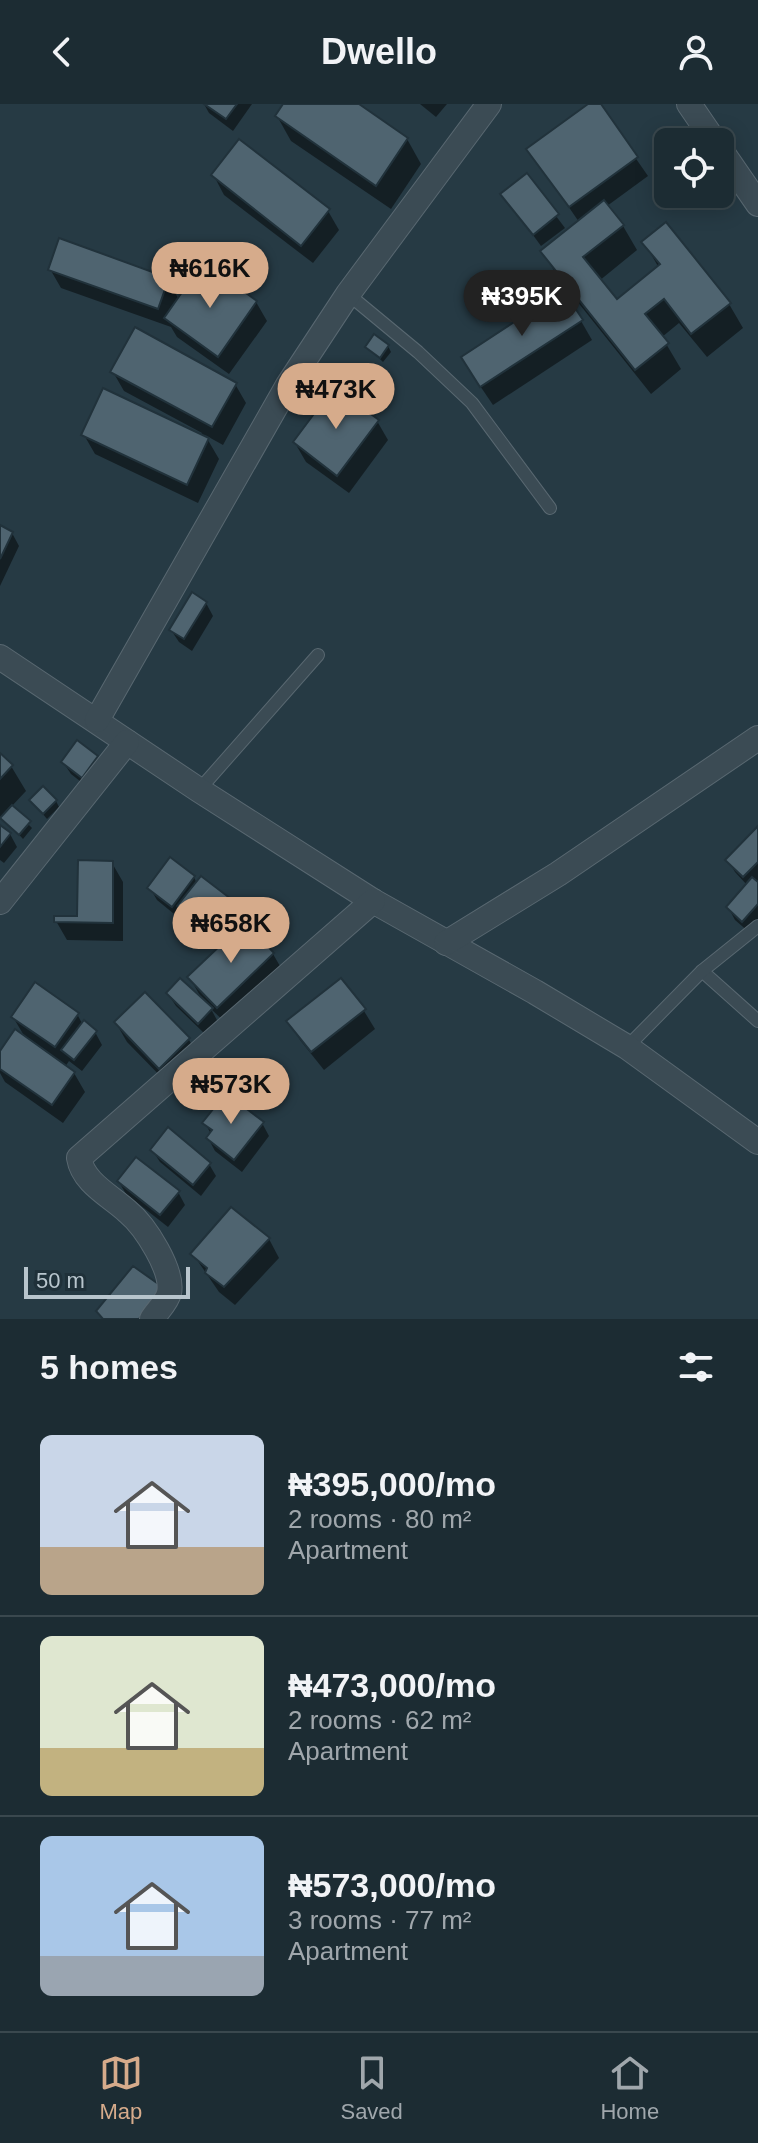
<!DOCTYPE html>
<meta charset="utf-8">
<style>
body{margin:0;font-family:Helvetica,sans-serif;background:#25343b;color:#f1f3f6;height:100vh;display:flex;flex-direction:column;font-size:30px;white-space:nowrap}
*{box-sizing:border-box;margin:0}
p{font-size:26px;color:#a0a7ac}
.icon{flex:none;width:44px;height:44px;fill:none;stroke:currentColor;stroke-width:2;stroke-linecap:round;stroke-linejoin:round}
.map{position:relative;height:1215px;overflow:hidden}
.details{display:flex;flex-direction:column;background:#1c2c33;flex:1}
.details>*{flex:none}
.fabs{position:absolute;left:654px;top:24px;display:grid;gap:16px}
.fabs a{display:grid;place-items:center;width:80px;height:80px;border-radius:12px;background:#1c2c33;box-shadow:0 4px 20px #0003,0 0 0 2px #3a484e;font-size:40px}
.scale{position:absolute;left:24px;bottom:20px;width:166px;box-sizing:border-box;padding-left:8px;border:4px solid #b8c5cd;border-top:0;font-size:22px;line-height:28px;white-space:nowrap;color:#b8c5cd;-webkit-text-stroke:6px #1f3039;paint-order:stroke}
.price{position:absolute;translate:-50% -68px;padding:0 18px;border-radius:28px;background:#d6ab8b;color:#111;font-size:26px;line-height:52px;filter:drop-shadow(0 2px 4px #0008)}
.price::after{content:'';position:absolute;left:50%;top:48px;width:24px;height:18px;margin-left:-12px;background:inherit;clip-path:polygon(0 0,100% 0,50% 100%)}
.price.selected{background:#222;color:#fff}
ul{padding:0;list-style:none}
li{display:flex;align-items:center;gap:24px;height:200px;padding:0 40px}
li+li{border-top:2px solid #3a484e}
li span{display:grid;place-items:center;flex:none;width:224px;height:160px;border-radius:12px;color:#555}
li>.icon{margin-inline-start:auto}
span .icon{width:96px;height:96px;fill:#fffc;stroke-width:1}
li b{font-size:34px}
h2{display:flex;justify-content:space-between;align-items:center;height:96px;padding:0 40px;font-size:34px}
header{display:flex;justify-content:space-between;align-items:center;height:104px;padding:0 40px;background:#1c2c33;font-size:36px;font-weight:600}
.tab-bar{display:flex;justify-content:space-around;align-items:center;height:112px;border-top:2px solid #3a484e;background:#1c2c33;font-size:22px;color:#a0a7ac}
.tab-bar a{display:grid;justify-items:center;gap:4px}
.tab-bar .selected{color:#d6ab8b}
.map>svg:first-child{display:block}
</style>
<header><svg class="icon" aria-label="back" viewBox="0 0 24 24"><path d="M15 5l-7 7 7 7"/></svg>Dwello<svg class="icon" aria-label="person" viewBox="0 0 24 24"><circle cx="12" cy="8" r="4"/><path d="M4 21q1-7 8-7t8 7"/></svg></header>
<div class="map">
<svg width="758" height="1215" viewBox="0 0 758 1215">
<rect width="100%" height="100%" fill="#263a44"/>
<g fill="#0007">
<polygon points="204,0 252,0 233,27 209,9"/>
<polygon points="285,0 356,0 407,35 421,60 391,105 291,37 277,12"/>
<polygon points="420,0 447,0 436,13"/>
<polygon points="592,0 598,0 648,72 607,102 623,122 637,146 599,177 616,198 659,164 644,138 729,200 743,224 707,253 679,219 662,233 681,265 651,290 557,172 543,147 579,118 529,45"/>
<polygon points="214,72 328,107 339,126 313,159 224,91"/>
<polygon points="526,72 565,124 541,142 503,90"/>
<polygon points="50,165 168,175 179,196 256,198 267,217 229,270 177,233 171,223 61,184"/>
<polygon points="581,217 592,236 493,301 474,273"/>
<polygon points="388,242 391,248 383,258 367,243"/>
<polygon points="113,268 235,280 246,299 223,341 205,331 219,355 198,399 95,350 84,331 200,332 202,329 124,287"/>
<polygon points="377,317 388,336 349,389 306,358 295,339"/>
<polygon points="0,423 12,429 19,442 0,482"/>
<polygon points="206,499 213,512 192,547 179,538 171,526"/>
<polygon points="0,652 11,662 26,687 11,703 32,724 23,735 2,712 0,714"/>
<polygon points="97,653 104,666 90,685 71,670 63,658"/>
<polygon points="32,697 56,697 59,703 47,715"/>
<polygon points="0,724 10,730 17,743 4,759 0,756"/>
<polygon points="758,725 758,820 750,829 735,816 728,803 747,781 735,768 728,756"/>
<polygon points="112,759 123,778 123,837 67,836 56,817 79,814"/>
<polygon points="194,773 197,780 233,800 241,812 219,840 187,815 183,809 179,814 157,796 150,784"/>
<polygon points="245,821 273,850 284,869 229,922 211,905 218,918 206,931 176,902 168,890 203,897 190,874"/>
<polygon points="145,890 189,936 200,954 171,983 127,938 116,919"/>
<polygon points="364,907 375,925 324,966 300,936 289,917"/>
<polygon points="77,910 83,921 95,928 102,941 82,967 69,957 65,963 74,969 85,988 63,1019 5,978 0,969 0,950 26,935 13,913"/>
<polygon points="205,1019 262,1019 269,1032 242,1068 215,1047 208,1034 211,1030"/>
<polygon points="152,1046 209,1060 216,1072 201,1092 160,1058"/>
<polygon points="119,1078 178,1088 185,1101 168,1123 126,1090"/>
<polygon points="269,1135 279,1154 235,1201 219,1188 193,1150"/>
</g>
<g fill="#4f6470" stroke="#21323b" stroke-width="2">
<polygon points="204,0 237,0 226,15"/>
<polygon points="283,0 359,0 408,34 376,82 275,12"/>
<polygon points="588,0 601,0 638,53 569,103 526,45"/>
<polygon points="239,35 330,105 301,142 211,71"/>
<polygon points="527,69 559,110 533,131 500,90"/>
<polygon points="604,96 624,121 583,153 617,195 660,160 641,138 666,118 731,199 691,230 664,195 645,210 669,239 635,266 540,147"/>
<polygon points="59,134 169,174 158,205 48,166"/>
<polygon points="203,158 257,197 218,253 164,214"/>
<polygon points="563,186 583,216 480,283 461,253"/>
<polygon points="135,223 237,279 212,323 110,268"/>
<polygon points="374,230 389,241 380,254 365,243"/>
<polygon points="334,283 379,316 337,372 293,338"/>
<polygon points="103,284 209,334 187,381 81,331"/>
<polygon points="0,421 13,428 0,455"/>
<polygon points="192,488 207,498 184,535 169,526"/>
<polygon points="77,636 98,652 82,674 61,658"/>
<polygon points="0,649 13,661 0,675"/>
<polygon points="43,682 57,696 43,710 29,696"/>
<polygon points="12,701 31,717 19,731 0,714"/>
<polygon points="0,721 11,729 0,743"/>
<polygon points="758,722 758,758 743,773 725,756"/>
<polygon points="170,753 195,772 172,803 147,784"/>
<polygon points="78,756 113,757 113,819 54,818 54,812 77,812"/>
<polygon points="201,772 235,798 212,829 177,802"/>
<polygon points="752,773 758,778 758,800 742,818 726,803"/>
<polygon points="245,818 274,849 217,904 187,873"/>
<polygon points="180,874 213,904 198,920 166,889"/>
<polygon points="341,874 366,905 311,948 286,917"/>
<polygon points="35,878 79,909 55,943 11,913"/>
<polygon points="145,888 190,934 159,965 114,918"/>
<polygon points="84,916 97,927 74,956 61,946"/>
<polygon points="15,925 75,968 52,1001 0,965 0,947"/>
<polygon points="226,989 264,1018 234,1056 206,1034 212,1026 202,1019"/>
<polygon points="168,1023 211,1059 193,1081 150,1046"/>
<polygon points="136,1053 180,1087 160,1111 117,1077"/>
<polygon points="231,1103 270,1134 224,1183 205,1169 207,1164 190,1150"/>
<polygon points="133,1162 164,1184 139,1215 103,1215 96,1207"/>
</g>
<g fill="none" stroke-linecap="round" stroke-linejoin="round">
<g stroke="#596871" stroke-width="14">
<g id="lane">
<polyline points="348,190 418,248 472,299 550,404"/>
<polyline points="199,686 318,551"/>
<polyline points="702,867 758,917"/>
<polyline points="627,943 702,867 758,822"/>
</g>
</g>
<g stroke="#596871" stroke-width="26">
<g id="street">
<polyline points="689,0 715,38"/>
<polyline points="720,45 758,100"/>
<polyline points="0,553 199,686 373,797 535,888 627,943 758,1038"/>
<polyline points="97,616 288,281 348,190 489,0"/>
<polyline points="0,798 127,638"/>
<polyline points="446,839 558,770 758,634"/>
<path d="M152 1215C157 1207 167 1198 169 1189 174 1167 145 1122 128 1108 111 1092 83 1079 79 1054L373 797"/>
</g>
</g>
<use href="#lane" stroke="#3b4b54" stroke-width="12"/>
<use href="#street" stroke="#3b4b54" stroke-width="24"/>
</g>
</svg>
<div class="fabs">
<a><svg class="icon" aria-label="locate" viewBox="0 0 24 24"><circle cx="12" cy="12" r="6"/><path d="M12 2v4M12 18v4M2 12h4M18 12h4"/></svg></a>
</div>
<div class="scale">50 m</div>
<b class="price" style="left:210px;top:206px">₦616K</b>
<b class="price selected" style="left:522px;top:234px">₦395K</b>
<b class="price" style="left:336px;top:327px">₦473K</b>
<b class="price" style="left:231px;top:861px">₦658K</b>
<b class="price" style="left:231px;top:1022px">₦573K</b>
</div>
<section class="details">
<h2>5 homes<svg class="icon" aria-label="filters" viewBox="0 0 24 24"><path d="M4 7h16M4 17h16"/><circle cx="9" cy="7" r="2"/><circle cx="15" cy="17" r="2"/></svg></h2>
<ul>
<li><span style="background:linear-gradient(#c9d6e8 70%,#b9a48a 0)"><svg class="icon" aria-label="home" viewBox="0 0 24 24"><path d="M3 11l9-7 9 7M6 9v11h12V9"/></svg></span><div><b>₦395,000/mo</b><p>2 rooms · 80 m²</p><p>Apartment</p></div></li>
<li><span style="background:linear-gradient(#dfe7d0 70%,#c2b280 0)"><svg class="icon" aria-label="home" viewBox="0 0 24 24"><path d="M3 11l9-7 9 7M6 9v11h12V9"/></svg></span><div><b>₦473,000/mo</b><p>2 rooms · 62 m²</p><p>Apartment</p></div></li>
<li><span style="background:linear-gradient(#a9c7e8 75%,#9aa5b1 0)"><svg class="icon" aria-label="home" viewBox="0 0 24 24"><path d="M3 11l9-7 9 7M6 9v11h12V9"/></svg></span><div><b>₦573,000/mo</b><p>3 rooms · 77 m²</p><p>Apartment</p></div></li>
</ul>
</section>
<nav class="tab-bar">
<a class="selected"><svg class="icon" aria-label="map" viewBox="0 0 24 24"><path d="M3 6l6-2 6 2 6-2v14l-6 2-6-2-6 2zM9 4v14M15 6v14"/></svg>Map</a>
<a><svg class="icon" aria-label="saved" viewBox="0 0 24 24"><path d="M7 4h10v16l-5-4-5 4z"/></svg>Saved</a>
<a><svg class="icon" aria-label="home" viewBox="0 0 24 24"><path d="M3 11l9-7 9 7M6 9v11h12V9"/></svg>Home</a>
</nav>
